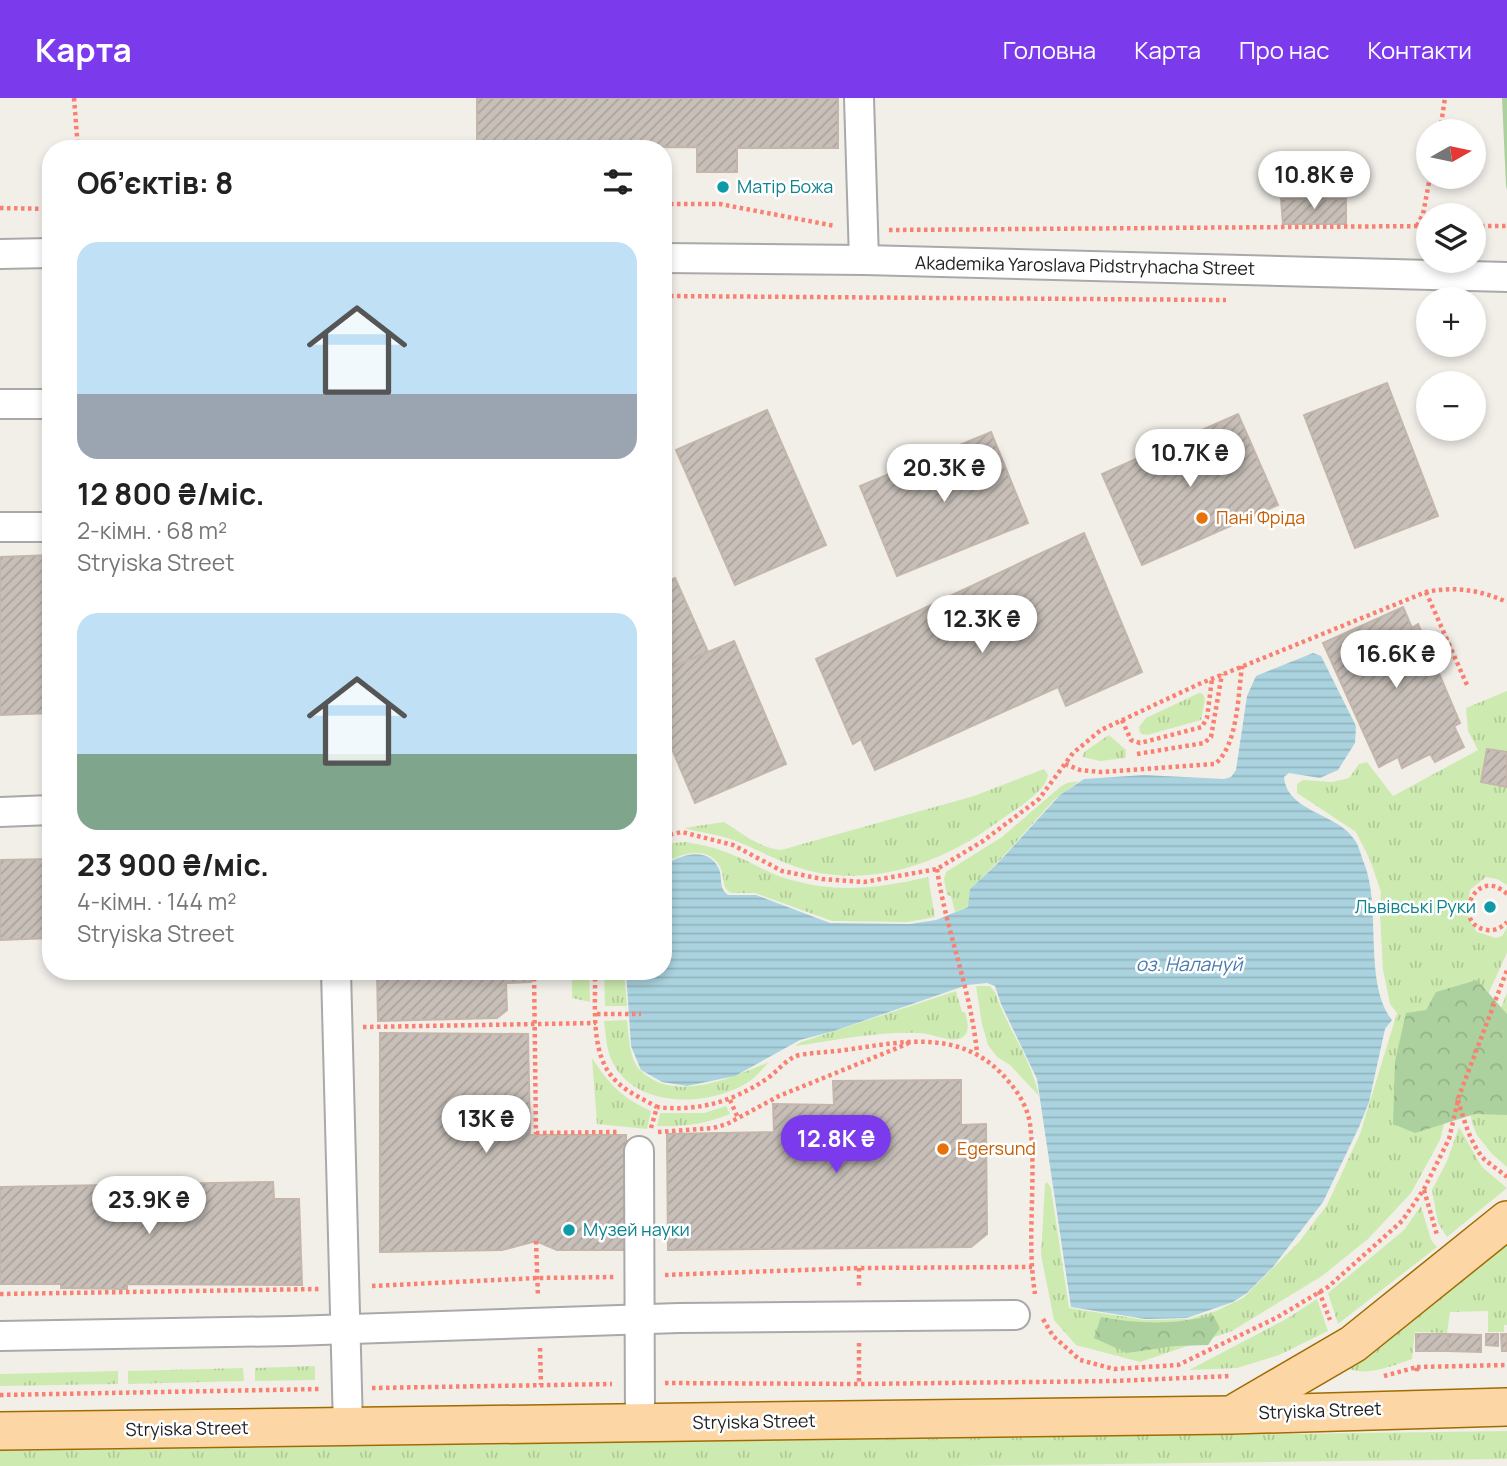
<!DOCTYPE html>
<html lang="uk">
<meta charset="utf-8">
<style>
body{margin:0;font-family:Manrope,sans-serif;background:#f6f6f6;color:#222;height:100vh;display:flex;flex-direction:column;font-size:26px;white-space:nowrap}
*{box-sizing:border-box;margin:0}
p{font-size:23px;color:#767676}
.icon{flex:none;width:38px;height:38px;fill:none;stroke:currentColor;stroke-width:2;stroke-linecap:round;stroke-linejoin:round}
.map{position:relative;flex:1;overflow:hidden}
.details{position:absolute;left:42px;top:42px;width:630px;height:840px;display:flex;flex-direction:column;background:#fff;border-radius:28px;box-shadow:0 4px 10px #0003}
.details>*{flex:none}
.needle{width:46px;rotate:81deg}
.buttons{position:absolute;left:1416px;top:21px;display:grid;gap:14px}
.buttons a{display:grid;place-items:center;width:70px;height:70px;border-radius:50%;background:#fff;box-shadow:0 4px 10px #0003;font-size:35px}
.price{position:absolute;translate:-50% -60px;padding:0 16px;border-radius:24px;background:#fff;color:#222;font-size:23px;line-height:46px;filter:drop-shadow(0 2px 4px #0008)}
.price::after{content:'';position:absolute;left:50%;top:42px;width:21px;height:16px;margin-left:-10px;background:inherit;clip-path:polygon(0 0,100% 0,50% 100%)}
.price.selected{background:#7c3aed;color:#fff}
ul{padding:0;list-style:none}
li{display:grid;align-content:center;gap:14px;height:371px;padding:0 35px}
li span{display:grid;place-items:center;height:217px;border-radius:21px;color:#555}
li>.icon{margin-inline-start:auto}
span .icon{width:126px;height:126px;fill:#fffc;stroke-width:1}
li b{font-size:30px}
h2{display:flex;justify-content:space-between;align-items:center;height:84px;padding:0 35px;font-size:30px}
header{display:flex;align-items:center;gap:42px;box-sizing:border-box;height:98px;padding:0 35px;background:#7c3aed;color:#fff}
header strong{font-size:33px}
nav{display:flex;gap:38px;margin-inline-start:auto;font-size:24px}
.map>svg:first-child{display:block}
</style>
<header>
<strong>Карта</strong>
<nav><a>Головна</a><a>Карта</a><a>Про нас</a><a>Контакти</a></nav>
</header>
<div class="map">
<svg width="1507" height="1368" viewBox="0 0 1507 1368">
<defs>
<pattern id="grass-tufts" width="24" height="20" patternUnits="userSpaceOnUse" patternTransform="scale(1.75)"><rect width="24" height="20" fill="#cdebb0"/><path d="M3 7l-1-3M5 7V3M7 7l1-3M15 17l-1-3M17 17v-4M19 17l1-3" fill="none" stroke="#b0c997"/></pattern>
<pattern id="forest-crowns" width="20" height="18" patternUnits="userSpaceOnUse" patternTransform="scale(1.75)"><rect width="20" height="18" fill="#add19e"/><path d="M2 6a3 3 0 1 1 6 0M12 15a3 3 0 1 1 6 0" fill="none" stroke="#95b388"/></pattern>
<pattern id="water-rules" width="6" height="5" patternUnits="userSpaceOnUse" patternTransform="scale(1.75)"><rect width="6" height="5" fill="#aad3df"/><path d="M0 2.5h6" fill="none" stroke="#92b5bf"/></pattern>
<pattern id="building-hatch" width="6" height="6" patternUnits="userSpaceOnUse" patternTransform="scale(1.75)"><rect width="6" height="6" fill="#c7bfb8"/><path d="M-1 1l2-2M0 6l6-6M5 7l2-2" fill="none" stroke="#aba49e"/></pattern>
</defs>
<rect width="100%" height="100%" fill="#f2efe9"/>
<g fill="url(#grass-tufts)">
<path d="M1507 593V787L1497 781 1486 779 1470 792C1467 809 1467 821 1477 834L1496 840 1502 838 1507 830V855L1465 946 1440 1042 1411 1095 1368 1141 1322 1178 1232 1233 1140 1264 1076 1247 1054 1222 1041 1157 1045 1086 1047 1084 1051 1090 1069 1210 1145 1222 1189 1221 1216 1213 1243 1200 1299 1144 1327 1107 1360 1036 1397 915 1390 906 1383 872 1380 817 1381 794 1370 762 1356 734 1297 695V686L1303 682 1332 684 1349 680 1359 666 1367 664 1393 698 1478 652 1468 633 1466 610Z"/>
<polygon points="1199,595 1203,596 1205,601 1201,622 1147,637 1140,635 1139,629 1146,620"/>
<polygon points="1109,637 1126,652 1125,660 1100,663 1083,659 1084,654"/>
<path d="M1044 671 1048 677C1046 694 1013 713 999 723 946 763 877 789 810 773 783 766 761 753 736 743 719 736 701 735 684 730L724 724C742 735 759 750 781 752L974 698Z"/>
<polygon points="1079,683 1054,702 998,764 970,791 970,804 967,809 955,814 951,798 947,797 944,781 946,774 1002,739 1060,689 1067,685"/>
<path d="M686 744C702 747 718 750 733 757 752 764 769 776 788 781 838 796 879 790 928 779L935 819 908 824 832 823 755 795H731C721 789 725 781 721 771 710 746 681 755 663 766V746Z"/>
<polygon points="572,873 589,873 590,904 572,900"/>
<polygon points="604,873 624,873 627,908 605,908"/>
<path d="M976 888H990L995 894C1007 930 1031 960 1039 998L1010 967 997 959 988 947 982 926Z"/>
<path d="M956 893 962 914H965C967 922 971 933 963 939 954 946 932 936 921 935 880 933 836 942 795 948L801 944Z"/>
<polygon points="1507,895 1507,1069 1492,1056 1477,1037 1472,1025 1467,994"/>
<path d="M627 922C629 938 629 962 641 973 676 1006 733 979 769 964 764 969 759 975 754 980 717 1009 637 1013 613 965 606 952 606 937 604 923Z"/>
<path d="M592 960C609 986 622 1000 651 1013L647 1031 597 1026Z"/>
<path d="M726 1008 730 1016C706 1026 682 1029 657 1028L660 1015H704Z"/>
<polygon points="1459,1029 1482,1069 1507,1090 1447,1139 1438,1125 1432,1092 1447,1063"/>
<polygon points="1421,1108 1431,1142 1437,1149 1338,1226 1328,1195 1404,1132"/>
<path d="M1507 1145V1227H1504V1234H1488V1213L1450 1214 1447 1235 1415 1234 1412 1261C1391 1268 1368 1279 1346 1270Z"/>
<polygon points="1317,1201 1328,1233 1279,1257 1237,1270 1189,1272 1288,1220"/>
<polygon points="315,1268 315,1282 255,1283 255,1270"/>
<polygon points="243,1270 244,1283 128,1286 128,1273"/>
<polygon points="118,1273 118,1286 0,1288 0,1276"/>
<polygon points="1507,1333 1507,1361 956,1368 0,1368 0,1353"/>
</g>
<g fill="url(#forest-crowns)">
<polygon points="1502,0 1507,0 1507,92 1506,88"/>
<polygon points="1477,882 1507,916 1507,1017 1475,1016 1415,1035 1393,1026 1395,963 1406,915 1426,912 1436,894"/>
<path d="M1213 1217 1220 1230 1208 1247 1175 1248 1127 1255 1094 1240 1101 1219C1138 1226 1177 1227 1213 1217Z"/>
</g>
<path fill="url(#water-rules)" d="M1313 555 1321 558 1356 628 1355 645 1338 672 1320 680 1289 675 1284 679C1287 714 1337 715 1354 741 1359 747 1361 758 1364 765 1382 810 1363 885 1392 922L1385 931 1369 1004 1359 1029 1323 1104 1273 1169 1247 1195 1233 1204 1187 1220 1145 1221 1071 1209 1037 981 1001 906 995 888 987 885 967 887 834 933 800 942 735 978 687 988 662 984 641 972 631 948 626 873H663V768C679 757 708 747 719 771 723 781 718 789 728 797H756L830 825 910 826 936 822 968 809 970 791 998 765 1060 697 1084 681 1144 677 1224 681 1231 679 1236 672 1247 598 1256 578Z"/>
<g fill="url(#building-hatch)" stroke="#c4b6ab" stroke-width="2">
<polygon points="477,0 838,0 838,50 737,50 737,74 697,74 697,49 477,50"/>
<polygon points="1281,101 1346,101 1346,126 1283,126"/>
<polygon points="1387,285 1438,418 1355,450 1304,317"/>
<polygon points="767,312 826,447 735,487 676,352"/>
<polygon points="1238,316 1278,407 1142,467 1102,376"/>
<polygon points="991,334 1028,425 897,478 860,388"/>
<polygon points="1084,435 1142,574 1066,608 1058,589 875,672 861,641 853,646 816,561"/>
<polygon points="51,457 51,615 0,617 0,459"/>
<polygon points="675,480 708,554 663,573 663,485"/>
<polygon points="1403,509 1412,530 1418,526 1460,625 1454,628 1464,649 1435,664 1430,656 1402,670 1398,659 1379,669 1323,545"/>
<polygon points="734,543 786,666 695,705 663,630 663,573"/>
<polygon points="1487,651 1507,654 1507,689 1481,684"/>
<polygon points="51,761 51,840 0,842 0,762"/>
<polygon points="377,873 531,873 531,884 506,885 507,912 497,920 378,923"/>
<polygon points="380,935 528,936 530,1037 626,1037 626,1152 557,1152 536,1143 502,1152 380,1154"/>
<polygon points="961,982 961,1027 986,1026 987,1136 971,1149 668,1152 667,1036 774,1034 773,1006 834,1007 833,983"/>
<polygon points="273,1084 274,1101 299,1101 302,1187 127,1186 127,1191 61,1190 61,1186 0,1186 0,1089"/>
<rect x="1416" y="1236" width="32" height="17"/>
<polygon points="1448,1236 1481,1237 1481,1254 1448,1253"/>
<polygon points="1486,1236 1498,1236 1498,1248 1486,1247"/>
<polygon points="1501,1236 1507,1236 1507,1253 1502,1253"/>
</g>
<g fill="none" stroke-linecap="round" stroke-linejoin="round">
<g stroke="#a9a9a9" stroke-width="32">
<g id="minor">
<polyline points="859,0 864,162"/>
<polyline points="0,156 51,155"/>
<polyline points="663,160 864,162 1507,179"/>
<polyline points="0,306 51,306"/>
<polyline points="0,429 51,429"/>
<polyline points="0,714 51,712"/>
<polyline points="336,873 348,1329"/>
<polyline points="639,1053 640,1326"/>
<polyline points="0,1238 291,1233 679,1220 1015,1217"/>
</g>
</g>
<g stroke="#a06b00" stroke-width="40">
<g id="major">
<polyline points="1238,1313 1353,1246 1507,1122"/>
<polyline points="0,1333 1231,1317 1507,1309"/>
</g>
</g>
<g stroke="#fa8072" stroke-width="4.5" stroke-dasharray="3.5 3.5" stroke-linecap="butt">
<polyline points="74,0 78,51"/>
<polyline points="1440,33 1445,0"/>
<polyline points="663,106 720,106 835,128"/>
<polyline points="0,110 51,111"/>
<polyline points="1417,128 1423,116 1430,79"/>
<polyline points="1474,128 1507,128"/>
<polyline points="889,132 1428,128"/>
<polyline points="663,198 1226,202"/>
<polyline points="1426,494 1467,587"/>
<polyline points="1122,622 1131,642 1140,645 1202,629 1207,620 1212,581"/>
<polyline points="1137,656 1204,645 1211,639 1222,576"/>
<path d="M1065 666 1080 672 1101 674 1215 666C1238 647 1238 597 1242 568"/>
<path d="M663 738 682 734 733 747 782 773 822 781 864 784 937 771 983 743 1039 701 1073 655 1101 632 1199 586 1426 494C1455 488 1480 492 1507 504"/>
<path d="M937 771C946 833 971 892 977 955"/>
<path d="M1507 796C1475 766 1450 827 1487 832 1495 833 1501 830 1507 824"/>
<polyline points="534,873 536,1036"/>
<path d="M595 873C596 907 589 957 616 983 627 994 643 1001 657 1009"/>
<polyline points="597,916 641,916"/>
<polyline points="363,929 596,925"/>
<polyline points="730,1002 738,1020"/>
<path d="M1458 1002C1464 1022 1470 1045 1484 1061 1491 1067 1500 1073 1507 1079"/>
<path d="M651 1030 657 1009C699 1014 734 1003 768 980 779 972 786 961 799 957 817 954 834 954 852 951 910 942 967 932 1009 984 1019 995 1028 1011 1030 1026 1037 1082 1026 1140 1035 1196"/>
<polyline points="658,1034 713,1030 727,1026 779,998 907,946 910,943"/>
<polyline points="536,1035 618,1034"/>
<polyline points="1424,1092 1437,1137"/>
<polyline points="536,1143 538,1199"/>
<polyline points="859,1170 859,1191"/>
<polyline points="665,1177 859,1170 1032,1169"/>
<polyline points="372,1188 537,1180 615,1179"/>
<polyline points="1319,1193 1330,1222"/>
<polyline points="0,1196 319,1191"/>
<polyline points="1043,1221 1053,1238 1080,1262 1114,1271 1178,1267 1276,1220 1328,1189 1402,1123 1424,1091 1449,1041 1459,998 1507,872"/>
<polyline points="859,1245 859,1286"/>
<polyline points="540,1250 541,1287"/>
<polyline points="1417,1269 1507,1267"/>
<polyline points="1384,1278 1417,1269 1417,1276"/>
<polyline points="665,1285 859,1286 1114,1283 1231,1278"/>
<polyline points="372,1290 612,1286"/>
<polyline points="0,1297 321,1291"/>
</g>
<use href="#minor" stroke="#fff" stroke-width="28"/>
<use href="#major" stroke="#fcd6a4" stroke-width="37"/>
</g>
<g fill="#0f9aa8" stroke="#fff" stroke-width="2.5">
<circle cx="723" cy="89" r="7"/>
<circle cx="1490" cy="809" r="7"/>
<circle cx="569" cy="1132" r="7"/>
</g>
<g fill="#e8710a" stroke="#fff" stroke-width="2.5">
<circle cx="1202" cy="420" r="7"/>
<circle cx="943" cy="1051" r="7"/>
</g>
<g text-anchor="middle" stroke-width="5" stroke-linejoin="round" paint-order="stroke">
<g font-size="18" fill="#0d838f" stroke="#fff" text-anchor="start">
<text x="737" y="95">Матір Божа</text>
<text x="1476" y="815" text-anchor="end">Львівські Руки</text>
<text x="583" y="1138">Музей науки</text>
</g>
<g font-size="18" fill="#222" stroke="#fff">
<text transform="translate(1085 168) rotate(1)" y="6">Akademika Yaroslava Pidstryhacha Street</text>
<text transform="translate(1320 1313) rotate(-2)" y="6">Stryiska Street</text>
<text transform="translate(754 1324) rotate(-1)" y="6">Stryiska Street</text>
<text transform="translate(187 1331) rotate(-1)" y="6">Stryiska Street</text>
</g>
<g font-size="18" fill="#c56008" stroke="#fff" text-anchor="start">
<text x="1216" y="426">Пані Фріда</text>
<text x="957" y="1057">Egersund</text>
</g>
<g font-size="19" font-style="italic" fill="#4a7aab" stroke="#fff">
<text x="1189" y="873">оз. Налануй</text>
</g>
</g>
</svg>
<div class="buttons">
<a><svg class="needle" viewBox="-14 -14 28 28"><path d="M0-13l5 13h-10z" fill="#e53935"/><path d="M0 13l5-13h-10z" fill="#767676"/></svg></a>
<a><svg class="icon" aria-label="layers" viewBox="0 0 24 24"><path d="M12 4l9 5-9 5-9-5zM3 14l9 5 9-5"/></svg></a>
<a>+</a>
<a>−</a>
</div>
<b class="price" style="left:1314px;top:113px">10.8K ₴</b>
<b class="price" style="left:1190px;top:391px">10.7K ₴</b>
<b class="price" style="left:944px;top:406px">20.3K ₴</b>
<b class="price" style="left:982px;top:557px">12.3K ₴</b>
<b class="price" style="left:1396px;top:592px">16.6K ₴</b>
<b class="price" style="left:486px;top:1057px">13K ₴</b>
<b class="price selected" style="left:836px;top:1077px">12.8K ₴</b>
<b class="price" style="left:149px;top:1138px">23.9K ₴</b>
<section class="details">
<h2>Об’єктів: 8<svg class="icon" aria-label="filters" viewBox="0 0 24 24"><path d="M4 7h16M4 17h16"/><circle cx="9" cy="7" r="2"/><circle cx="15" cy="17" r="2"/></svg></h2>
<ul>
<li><span style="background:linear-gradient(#bfe0f5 70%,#9aa5b1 0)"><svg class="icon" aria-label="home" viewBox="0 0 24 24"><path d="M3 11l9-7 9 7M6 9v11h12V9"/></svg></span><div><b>12 800 ₴/міс.</b><p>2-кімн. · 68 m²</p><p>Stryiska Street</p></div></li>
<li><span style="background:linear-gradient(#bfe0f5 65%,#7fa58c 0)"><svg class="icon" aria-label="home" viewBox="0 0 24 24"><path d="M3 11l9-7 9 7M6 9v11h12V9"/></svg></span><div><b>23 900 ₴/міс.</b><p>4-кімн. · 144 m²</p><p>Stryiska Street</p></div></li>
</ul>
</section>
</div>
